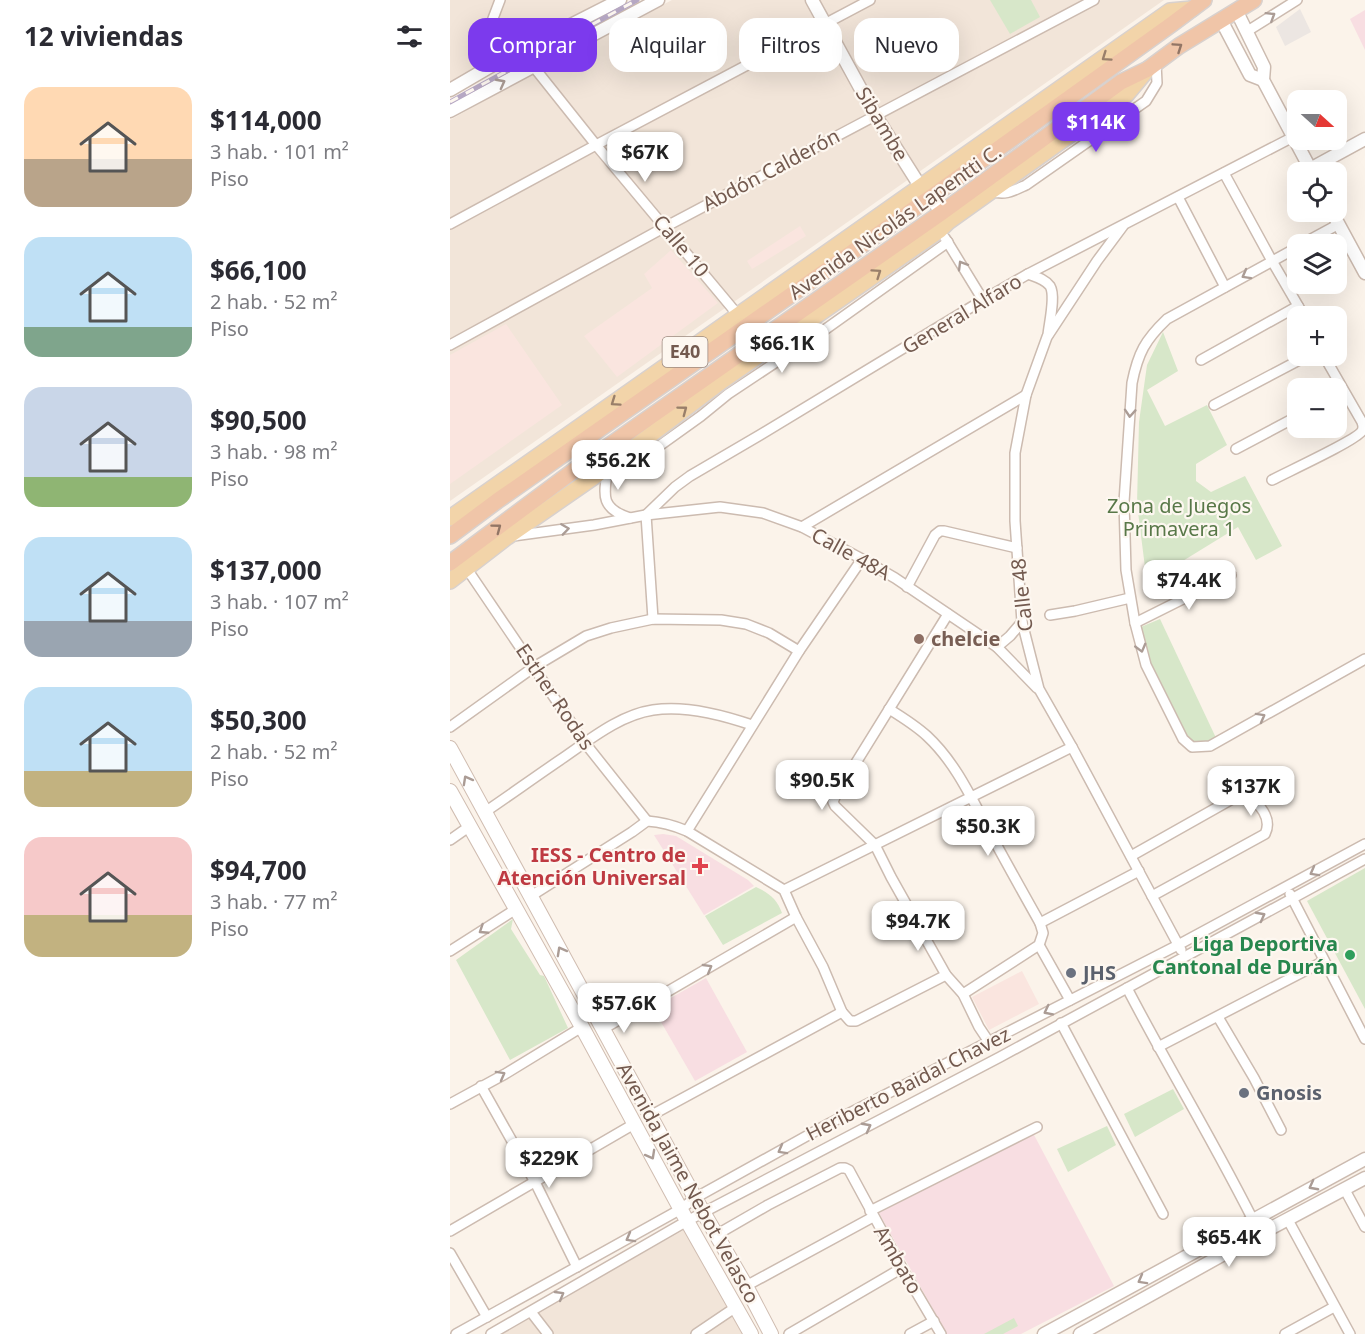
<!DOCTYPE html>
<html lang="es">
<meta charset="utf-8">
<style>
body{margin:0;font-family:"Noto Sans",sans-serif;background:#f2f2f3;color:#2b2b33;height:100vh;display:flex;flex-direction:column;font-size:22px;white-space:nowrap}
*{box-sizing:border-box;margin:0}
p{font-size:20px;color:#7c7c81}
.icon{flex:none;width:33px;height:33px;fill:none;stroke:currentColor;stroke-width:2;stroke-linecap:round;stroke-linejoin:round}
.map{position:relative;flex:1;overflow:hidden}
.sheet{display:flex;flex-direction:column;background:#fff;width:450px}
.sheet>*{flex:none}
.banner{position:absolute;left:18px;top:18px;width:570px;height:54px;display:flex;gap:12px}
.needle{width:39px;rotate:111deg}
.controls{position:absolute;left:837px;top:90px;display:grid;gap:12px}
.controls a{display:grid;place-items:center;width:60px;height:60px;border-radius:12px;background:#fff;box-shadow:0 6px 24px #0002;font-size:30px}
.price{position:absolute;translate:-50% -51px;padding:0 14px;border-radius:12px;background:#fff;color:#222;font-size:20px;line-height:39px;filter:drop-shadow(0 2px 3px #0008)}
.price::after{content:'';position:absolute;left:50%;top:36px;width:18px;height:14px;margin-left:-9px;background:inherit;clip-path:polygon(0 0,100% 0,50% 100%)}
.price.current{background:#7c3aed;color:#fff}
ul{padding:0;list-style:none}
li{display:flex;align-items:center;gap:18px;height:150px;padding:0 24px}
li span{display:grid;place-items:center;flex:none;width:168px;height:120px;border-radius:18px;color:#555}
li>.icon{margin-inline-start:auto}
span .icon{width:72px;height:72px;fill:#fffc;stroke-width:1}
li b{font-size:26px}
h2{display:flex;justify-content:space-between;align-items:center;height:72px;padding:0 24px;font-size:26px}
.pill{padding:0 21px;border-radius:18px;background:#fff;box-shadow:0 6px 24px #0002;font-size:21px;line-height:54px}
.pill.current{background:#7c3aed;color:#fff}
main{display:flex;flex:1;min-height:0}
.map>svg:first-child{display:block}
</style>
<main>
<section class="sheet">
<h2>12 viviendas<svg class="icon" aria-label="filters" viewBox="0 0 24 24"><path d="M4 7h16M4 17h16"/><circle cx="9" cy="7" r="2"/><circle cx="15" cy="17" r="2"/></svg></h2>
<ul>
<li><span style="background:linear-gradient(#ffd9b3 60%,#b9a48a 0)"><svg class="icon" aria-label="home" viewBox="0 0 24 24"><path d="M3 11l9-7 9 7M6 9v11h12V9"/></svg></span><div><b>$114,000</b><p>3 hab. · 101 m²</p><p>Piso</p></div></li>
<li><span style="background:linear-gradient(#bfe0f5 75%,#7fa58c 0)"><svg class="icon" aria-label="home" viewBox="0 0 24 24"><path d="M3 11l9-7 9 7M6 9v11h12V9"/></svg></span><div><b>$66,100</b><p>2 hab. · 52 m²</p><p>Piso</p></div></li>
<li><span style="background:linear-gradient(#c9d6e8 75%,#8fb573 0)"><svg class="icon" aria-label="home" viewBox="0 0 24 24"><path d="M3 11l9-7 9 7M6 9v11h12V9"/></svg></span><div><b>$90,500</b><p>3 hab. · 98 m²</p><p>Piso</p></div></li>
<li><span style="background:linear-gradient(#bfe0f5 70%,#9aa5b1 0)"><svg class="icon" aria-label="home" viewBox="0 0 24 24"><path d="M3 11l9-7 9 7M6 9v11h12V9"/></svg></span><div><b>$137,000</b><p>3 hab. · 107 m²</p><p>Piso</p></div></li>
<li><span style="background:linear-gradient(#bfe0f5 70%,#c2b280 0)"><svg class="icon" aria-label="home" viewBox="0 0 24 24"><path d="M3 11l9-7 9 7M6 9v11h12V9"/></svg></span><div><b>$50,300</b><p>2 hab. · 52 m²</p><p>Piso</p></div></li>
<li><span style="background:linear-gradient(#f6c9c9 65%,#c2b280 0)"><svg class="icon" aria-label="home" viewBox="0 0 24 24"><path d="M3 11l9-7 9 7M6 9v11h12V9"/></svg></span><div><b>$94,700</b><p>3 hab. · 77 m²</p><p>Piso</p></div></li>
</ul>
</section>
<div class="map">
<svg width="915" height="1334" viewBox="0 0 915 1334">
<rect width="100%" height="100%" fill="#fbf3ea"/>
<g fill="#f2e5d9">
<polygon points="0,0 154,0 0,83"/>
<polygon points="222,0 714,0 0,501 0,120 82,74"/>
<polygon points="234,1230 294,1334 48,1334"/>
</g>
<g fill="#fae5df">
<polygon points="350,226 356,236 302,269 297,261"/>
<polygon points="221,250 268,303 167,377 134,336 202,288 194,274"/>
<polygon points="56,324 112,405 0,484 0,355"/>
<polygon points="572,971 589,1004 539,1030 522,997"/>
</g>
<polygon fill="#ece6e2" points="850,9 861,32 835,46 826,27"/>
<g fill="#f8dee2">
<polygon points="915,10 915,50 900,19"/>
<polygon points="213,834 226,836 298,880 304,886 254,915 204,835"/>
<polygon points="256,978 297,1052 245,1081 203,1008"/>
<polygon points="583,1133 664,1286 571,1334 497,1334 429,1213"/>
</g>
<g fill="#d7e7c9">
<polygon points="540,0 581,0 590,17 560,34"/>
<polygon points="713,332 728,371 697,390 715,426 757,405 777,445 746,464 746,481 761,492 795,476 832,546 806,560 788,527 697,583 687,504 689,422 697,365"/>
<polygon points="710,619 767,740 742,747 708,690 686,629"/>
<polygon points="915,868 915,1009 857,901"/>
<path d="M306 887C319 893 327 899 332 913L273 945 255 916Z"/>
<polygon points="63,919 61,929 90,975 94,976 118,1028 60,1060 6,960"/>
<polygon points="723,1089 734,1109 685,1137 674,1114"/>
<polygon points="657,1126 666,1145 618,1172 607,1149"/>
<polygon points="564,1318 568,1326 553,1334 534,1334"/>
</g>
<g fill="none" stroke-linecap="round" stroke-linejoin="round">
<g stroke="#ccbbb0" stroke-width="12">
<g id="minor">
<polyline points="796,32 847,0"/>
<polyline points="48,62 38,45 36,37 50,0"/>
<polyline points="83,66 146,145 288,315"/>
<polyline points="774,173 822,261 854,316"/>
<path d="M541 191C555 196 563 191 576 185L696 101 707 83 706 63"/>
<polyline points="728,197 775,287"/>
<polyline points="0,224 146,145 420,0"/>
<polyline points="673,226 647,261 597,337 576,395 565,453 565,521 572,622 589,689 622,747 731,950"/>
<polyline points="495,238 533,300"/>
<polyline points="852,244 889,224"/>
<path d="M848 247 717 319C695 340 688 353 682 383L674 502 676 570 685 623 696 665 733 739 742 747 760 746 915 659"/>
<path d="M578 274C586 277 595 279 600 286 606 296 599 323 598 335"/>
<polyline points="0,345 215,227 644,0"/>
<polyline points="751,360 848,306"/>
<polyline points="764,405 857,356"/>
<polyline points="786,449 848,416"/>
<path d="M822 480C835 473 907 440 912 431 914 427 913 426 912 422L874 356"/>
<path d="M180 518C149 508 154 494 158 467L168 469 184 464 251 416 278 394 373 331 498 242"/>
<polyline points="352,527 576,395"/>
<polyline points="63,536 144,525 196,515 270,507 313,513 352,527 412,559 445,578 547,647 587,688"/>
<polyline points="17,569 135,743 197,821"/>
<polyline points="457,587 485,535 490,531 494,531 567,548"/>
<polyline points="498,614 386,795 383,802 385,806 425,845 441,877 496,975 513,994 529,1027 539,1042"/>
<polyline points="600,615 625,611 680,598"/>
<polyline points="203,619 196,515 225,487 240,476 310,435 533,300 578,274 843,137"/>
<polyline points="685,623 781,575"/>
<polyline points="547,647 560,636 572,622"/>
<path d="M439 709C452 717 465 725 477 736 504 761 520 795 537 827 554 859 572 891 590 923L593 933 589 945 513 994"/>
<polyline points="0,727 84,667 136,636 161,628 203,619 271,620 296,624 319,633 349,651"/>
<path d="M35 812C60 795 85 777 110 760 138 741 169 715 203 710 234 705 273 715 302 725"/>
<polyline points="237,831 349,651 412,559"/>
<polyline points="0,840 20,826"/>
<path d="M681 856 791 794H797C809 804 823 818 815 834L702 896"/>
<polyline points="334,890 622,747"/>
<polyline points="840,894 915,1039"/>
<path d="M81 896 182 832 197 821C212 822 223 825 237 831L334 890 346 917 373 967 392 1012 400 1021H406L496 975"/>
<polyline points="590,923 689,871"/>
<polyline points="589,945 620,1000"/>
<polyline points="0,951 66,909"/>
<path d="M677 988C720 1071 769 1150 810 1234"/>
<polyline points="768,1017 804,1078 831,1130"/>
<polyline points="611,1023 713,1214"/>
<polyline points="153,1029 346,917"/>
<polyline points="708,1047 874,961"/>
<polyline points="31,1086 85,1182 127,1267"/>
<polyline points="0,1104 55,1074 132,1027"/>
<polyline points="200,1116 392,1012"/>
<polyline points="895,1190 915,1227"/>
<polyline points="420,1211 587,1127"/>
<polyline points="838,1220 900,1334"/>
<polyline points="0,1231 184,1124"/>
<polyline points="266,1235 318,1205 390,1168 395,1168 399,1170 452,1268 491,1334"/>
<polyline points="0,1253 37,1317"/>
<polyline points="296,1286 423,1217"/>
<polyline points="81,1312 98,1334"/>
<polyline points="6,1334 231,1209 245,1198 380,1123 728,945 915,844"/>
<polyline points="41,1334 237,1221 550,1057 915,859"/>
<polyline points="246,1334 286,1307"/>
<polyline points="339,1334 452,1268"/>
<polyline points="460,1334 484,1321"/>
<polyline points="835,1334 884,1307"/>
</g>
</g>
<g stroke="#ccbbb0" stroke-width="15">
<g id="tertiary">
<polyline points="362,0 425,115 470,186 481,197 491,213"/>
<polyline points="786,10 814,67 813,80 862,172"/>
<polyline points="771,20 800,75 813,80"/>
<polyline points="0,90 48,62 170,0"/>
<polyline points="0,111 208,0"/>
<polyline points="860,169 915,139"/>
<polyline points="882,212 915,273"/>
<polyline points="594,1334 915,1159"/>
<polyline points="630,1334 810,1234 915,1178"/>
</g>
</g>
<g stroke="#d0bdb1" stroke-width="16">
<g id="secondary">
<polyline points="0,748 245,1198 296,1286 321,1334"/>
<polyline points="0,791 132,1027 237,1221 301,1334"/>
</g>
</g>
<g stroke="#d8d1ce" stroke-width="18">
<g id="primary">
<polyline points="0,518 720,11 742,9"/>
<polyline points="0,581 57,537 158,467 272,381 490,230 498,222 677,94 698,69"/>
</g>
</g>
<g stroke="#d8d1ce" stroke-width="18">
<g id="trunk">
<polyline points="0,536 47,501 481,197 722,24 754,0"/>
<polyline points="0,563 130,466 491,213 671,82 698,69 729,46 804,0"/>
</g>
</g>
<use href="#minor" stroke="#fff" stroke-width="9"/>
<use href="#tertiary" stroke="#fff" stroke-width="12"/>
<use href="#secondary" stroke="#fff" stroke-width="14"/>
<use href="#primary" stroke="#f2d4a9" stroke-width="15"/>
<use href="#trunk" stroke="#f0c5a8" stroke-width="15"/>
<g stroke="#b6a8c4" stroke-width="5">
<polyline id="rail" points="0,102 187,0"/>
</g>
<use href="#rail" stroke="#fdf7f0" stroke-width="3" stroke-dasharray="9" stroke-linecap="butt"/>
</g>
<defs><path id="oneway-chevron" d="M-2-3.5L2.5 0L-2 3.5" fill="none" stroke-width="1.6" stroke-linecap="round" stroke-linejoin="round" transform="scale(1.5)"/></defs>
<g stroke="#ab9c95">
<use href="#oneway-chevron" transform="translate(821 16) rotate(-32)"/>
<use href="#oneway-chevron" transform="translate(51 83) rotate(-28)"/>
<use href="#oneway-chevron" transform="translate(512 265) rotate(-121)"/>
<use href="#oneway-chevron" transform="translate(796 275) rotate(151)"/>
<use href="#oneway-chevron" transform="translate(680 413) rotate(94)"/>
<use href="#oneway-chevron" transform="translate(115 529) rotate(-8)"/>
<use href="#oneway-chevron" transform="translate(691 648) rotate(75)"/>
<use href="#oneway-chevron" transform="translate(811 717) rotate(-29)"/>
<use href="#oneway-chevron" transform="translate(17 780) rotate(-119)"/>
<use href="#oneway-chevron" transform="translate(864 872) rotate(151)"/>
<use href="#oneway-chevron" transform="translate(811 916) rotate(-28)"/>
<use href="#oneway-chevron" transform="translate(33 930) rotate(147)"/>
<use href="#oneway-chevron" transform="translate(111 951) rotate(-119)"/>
<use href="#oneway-chevron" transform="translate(258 968) rotate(-30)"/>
<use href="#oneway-chevron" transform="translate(598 1011) rotate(153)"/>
<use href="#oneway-chevron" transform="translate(51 1075) rotate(-29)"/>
<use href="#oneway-chevron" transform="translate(417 1127) rotate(-28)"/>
<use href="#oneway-chevron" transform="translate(332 1150) rotate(151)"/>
<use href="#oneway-chevron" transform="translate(201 1155) rotate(61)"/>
<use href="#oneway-chevron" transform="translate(863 1186) rotate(152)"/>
<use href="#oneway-chevron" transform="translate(180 1238) rotate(151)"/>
<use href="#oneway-chevron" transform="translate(692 1280) rotate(151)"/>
<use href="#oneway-chevron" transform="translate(110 1295) rotate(-30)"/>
</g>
<g stroke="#927565">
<use href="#oneway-chevron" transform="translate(728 47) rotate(-34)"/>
<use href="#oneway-chevron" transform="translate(47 528) rotate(-37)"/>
</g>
<g stroke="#997f6a">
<use href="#oneway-chevron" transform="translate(656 57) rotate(145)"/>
<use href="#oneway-chevron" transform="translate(427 273) rotate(-35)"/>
<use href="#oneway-chevron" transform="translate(165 402) rotate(145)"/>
<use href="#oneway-chevron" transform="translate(233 410) rotate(-37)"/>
</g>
<circle fill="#8d6e63" stroke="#fdf7f0" stroke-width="2" cx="469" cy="639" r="6"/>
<path fill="#e0444e" stroke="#fdf7f0" stroke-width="2" d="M247 857h6v6h6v6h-6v6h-6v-6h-6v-6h6z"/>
<circle fill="#2e9e5b" stroke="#fdf7f0" stroke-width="2" cx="900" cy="955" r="6"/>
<g fill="#6b7280" stroke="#fdf7f0" stroke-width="2">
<circle cx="621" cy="973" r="6"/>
<circle cx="794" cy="1093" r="6"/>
</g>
<g text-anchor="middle" stroke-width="4.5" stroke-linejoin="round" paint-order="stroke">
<rect fill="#fdf7f0" stroke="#9c897f" stroke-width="1.5" x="212.5" y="337" width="45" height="30" rx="4.5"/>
<g font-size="18" font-weight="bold" fill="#735a4f">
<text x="235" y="358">E40</text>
</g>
<g font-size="20" fill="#735a4f" stroke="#fdf7f0">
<text transform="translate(432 124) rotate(59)" y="7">Sibambe</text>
<text transform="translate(321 170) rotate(-28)" y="7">Abdón Calderón</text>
<text transform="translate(445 222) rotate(-35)" y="7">Avenida Nicolás Lapentti C.</text>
<text transform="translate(231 246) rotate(50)" y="7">Calle 10</text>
<text transform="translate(512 314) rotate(-31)" y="7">General Alfaro</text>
<text transform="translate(401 554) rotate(29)" y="7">Calle 48A</text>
<text transform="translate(572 595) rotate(-96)" y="7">Calle 48</text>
<text transform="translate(105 697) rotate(56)" y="7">Esther Rodas</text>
<text transform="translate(458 1084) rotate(-27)" y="7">Heriberto Baidal Chavez</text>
<text transform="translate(238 1183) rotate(61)" y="7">Avenida Jaime Nebot Velasco</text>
<text transform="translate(448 1260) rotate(60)" y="7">Ambato</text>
</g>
<g font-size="20" fill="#587848" stroke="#fdf7f0">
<text x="729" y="513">Zona de Juegos<tspan x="729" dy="23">Primavera 1</tspan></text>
</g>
<g font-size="20" font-weight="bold" fill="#785e54" stroke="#fdf7f0" text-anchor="start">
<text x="481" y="646">chelcie</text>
</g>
<g font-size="20" font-weight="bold" fill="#be3a42" stroke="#fdf7f0" text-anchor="end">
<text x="236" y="862">IESS - Centro de<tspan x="236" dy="23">Atención Universal</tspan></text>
</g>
<g font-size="20" font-weight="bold" fill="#27864d" stroke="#fdf7f0" text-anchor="end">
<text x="888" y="951">Liga Deportiva<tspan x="888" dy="23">Cantonal de Durán</tspan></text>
</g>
<g font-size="20" font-weight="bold" fill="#5b616d" stroke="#fdf7f0" text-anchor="start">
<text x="633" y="980">JHS</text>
<text x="806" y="1100">Gnosis</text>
</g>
</g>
</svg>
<div class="controls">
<a><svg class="needle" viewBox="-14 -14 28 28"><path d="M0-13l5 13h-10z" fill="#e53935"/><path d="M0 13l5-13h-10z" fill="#7c7c81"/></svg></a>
<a><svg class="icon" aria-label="locate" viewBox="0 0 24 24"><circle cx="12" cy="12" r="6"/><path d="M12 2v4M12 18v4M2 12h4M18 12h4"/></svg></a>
<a><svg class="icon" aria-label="layers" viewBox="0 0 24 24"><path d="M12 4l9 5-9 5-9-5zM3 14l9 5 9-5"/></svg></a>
<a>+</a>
<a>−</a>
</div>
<b class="price current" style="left:646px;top:153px">$114K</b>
<b class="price" style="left:195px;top:183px">$67K</b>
<b class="price" style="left:332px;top:374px">$66.1K</b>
<b class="price" style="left:168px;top:491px">$56.2K</b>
<b class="price" style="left:739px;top:611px">$74.4K</b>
<b class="price" style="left:372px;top:811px">$90.5K</b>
<b class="price" style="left:801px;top:817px">$137K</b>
<b class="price" style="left:538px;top:857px">$50.3K</b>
<b class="price" style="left:468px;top:952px">$94.7K</b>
<b class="price" style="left:174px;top:1034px">$57.6K</b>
<b class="price" style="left:99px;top:1189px">$229K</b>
<b class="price" style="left:779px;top:1268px">$65.4K</b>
<div class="banner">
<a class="pill current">Comprar</a>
<a class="pill">Alquilar</a>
<a class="pill">Filtros</a>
<a class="pill">Nuevo</a>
</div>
</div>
</main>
